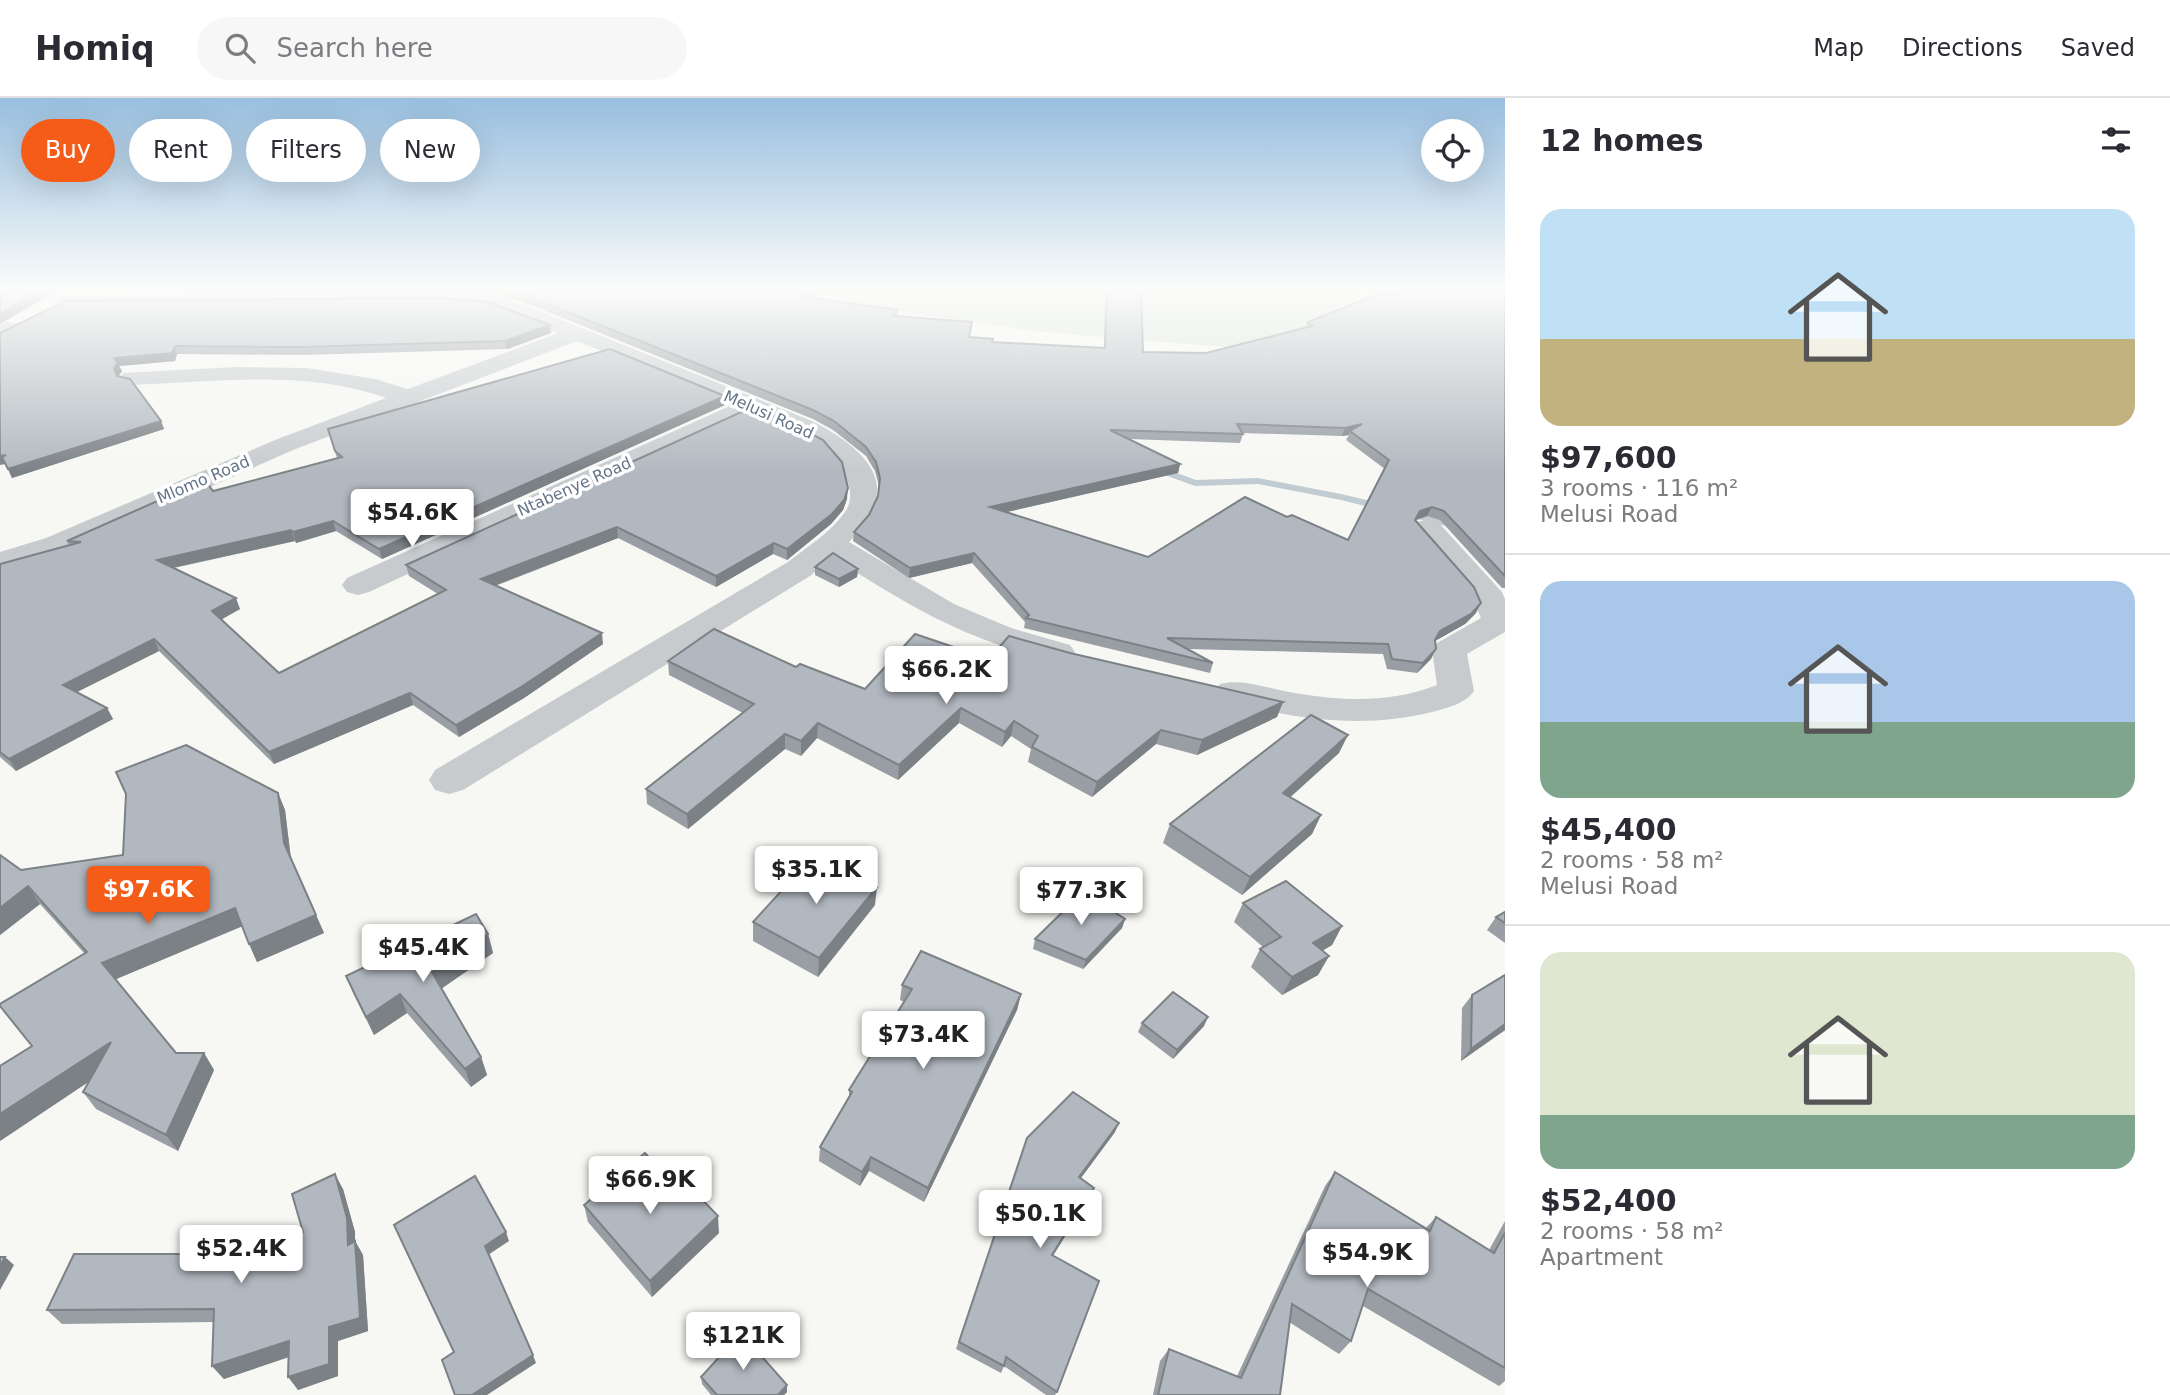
<!DOCTYPE html>
<meta charset="utf-8">
<style>
body{margin:0;font-family:"DejaVu Sans",sans-serif;background:#f7f7f7;color:#2b2b33;height:100vh;display:flex;flex-direction:column;font-size:26px;white-space:nowrap}
*{box-sizing:border-box;margin:0}
p{font-size:23px;color:#7c7c81}
.icon{flex:none;width:38px;height:38px;fill:none;stroke:currentColor;stroke-width:2;stroke-linecap:round;stroke-linejoin:round}
.map{position:relative;flex:1;overflow:hidden}
.sheet{display:flex;flex-direction:column;background:#fff;width:665px}
.sheet>*{flex:none}
.top-card{position:absolute;left:21px;top:21px;width:665px;height:63px;display:flex;gap:14px}
.buttons{position:absolute;left:1421px;top:21px;display:grid;gap:14px}
.buttons a{display:grid;place-items:center;width:63px;height:63px;border-radius:50%;background:#fff;box-shadow:0 7px 28px #0002;font-size:35px}
.price{position:absolute;translate:-50% -60px;padding:0 16px;border-radius:7px;background:#fff;color:#222;font-size:23px;line-height:46px;filter:drop-shadow(0 2px 4px #0008)}
.price::after{content:'';position:absolute;left:50%;top:42px;width:21px;height:16px;margin-left:-10px;background:inherit;clip-path:polygon(0 0,100% 0,50% 100%)}
.price.active{background:#f45c18;color:#fff}
ul{padding:0;list-style:none}
li{display:grid;align-content:center;gap:14px;height:371px;padding:0 35px}
li+li{border-top:2px solid #e1e1e2}
li span{display:grid;place-items:center;height:217px;border-radius:21px;color:#555}
li>.icon{margin-inline-start:auto}
span .icon{width:126px;height:126px;fill:#fffc;stroke-width:1}
li b{font-size:30px}
h2{display:flex;justify-content:space-between;align-items:center;height:84px;padding:0 35px;font-size:30px}
.chip{padding:0 24px;border-radius:32px;background:#fff;box-shadow:0 7px 28px #0002;font-size:24px;line-height:63px}
.chip.active{background:#f45c18;color:#fff}
header{display:flex;align-items:center;gap:42px;box-sizing:border-box;height:98px;padding:0 35px;background:#fff;border-bottom:2px solid #e1e1e2}
header strong{font-size:33px}
nav{display:flex;gap:38px;margin-inline-start:auto;font-size:24px}
.search{width:490px;height:63px;background:#f7f7f7;display:flex;align-items:center;gap:18px;box-sizing:border-box;padding:0 24px;border-radius:38px;color:#7c7c81;font-size:26px}
main{display:flex;flex:1;min-height:0}
.map>svg:first-child{display:block}
</style>
<header>
<strong>Homiq</strong>
<div class="search"><svg class="icon" aria-label="search" viewBox="0 0 24 24"><circle cx="10" cy="10" r="6"/><path d="M15 15l6 6"/></svg>Search here</div>
<nav><a>Map</a><a>Directions</a><a>Saved</a></nav>
</header>
<main>
<div class="map">
<svg width="1505" height="1297" viewBox="0 0 1505 1297">
<rect width="100%" height="100%" fill="#f7f8f4"/>
<polygon fill="#d8e0d5" points="815,193 1365,193 1271,253 1033,233 854,206"/>
<g fill="none" stroke-linecap="round" stroke-linejoin="round">
<polygon fill="#c1ccd2" fill-rule="evenodd" points="1152,366 1196,382 1258,380 1341,396 1462,424 1464,427 1458,431 1341,402 1258,386 1195,388 1148,371 1147,369"/>
<g fill="#c7cbce" fill-rule="evenodd">
<path d="M444 193 492 197 530 209 812 323C868 352 906 389 849 444L954 506 1011 530 1070 547 1075 554 1070 561C1052 566 1036 558 1018 553 947 532 894 498 832 459L810 478 463 692 449 696 435 692 429 682 435 672 788 464C807 449 831 434 845 414 851 406 851 396 849 388 840 344 788 331 752 316L369 494 358 497 347 494 342 487 347 480 732 307 577 243 293 352 68 452 0 473V454L46 440 275 342 386 300C306 271 215 284 131 287L123 285 120 280 123 275 235 269 307 270 375 281 408 291 558 235 490 209 442 205 64 208 57 206 54 202 57 198Z"/>
<polygon points="0,223 23,226 26,230 23,234 0,235"/>
<path d="M1428 421 1438 424 1502 494 1505 501V534L1467 556 1474 593C1465 606 1447 610 1432 614 1360 632 1291 620 1220 602L1215 594 1220 586C1242 580 1266 590 1289 594 1338 603 1389 606 1437 587L1432 552 1437 545 1481 520 1471 497 1413 430 1418 424Z"/>
</g>
</g>
<g fill="#989ea4" fill-rule="evenodd">
<path d="M479 193H817V198L813 200 898 212 897 218 969 239 993 244 1104 250 1105 193H1141L1143 254 1206 255 1306 229 1308 224 1505 193V490H1502L1440 422 1427 418 1416 422 1476 515 1465 526 1435 543 1431 561 1417 575 1387 571 1383 556 1188 551 1213 565 1210 575 1024 530 1025 524 972 465 909 480 853 443 854 434 869 417 878 398 879 388 875 373 866 358 833 332 813 321 531 207 492 194ZM1242 335 1342 338 1349 337 1346 342 1385 371 1348 442 1287 419 1148 459 1007 414 1178 375 1180 366 1129 341 1240 345 1243 336Z"/>
<polygon points="0,235 551,235 507,251 303,257 177,256 175,263 119,268 122,273 118,278 161,323 164,331 12,380 6,366"/>
<polygon points="725,307 382,461 336,433 296,445 295,443 174,470 240,511 222,521 279,575 438,496 409,478 406,467 752,309 847,401 843,412 831,426 787,462 773,456 716,489 618,440 495,488 603,546 524,600 459,639 413,607 274,666 159,553 77,594 107,610 113,621 16,673 0,659 0,466 69,447 67,443 213,393 337,360 328,331"/>
<polygon points="815,469 858,471 857,479 839,489 815,477"/>
<polygon points="1070,555 1283,604 1277,619 1197,657 1156,646 1092,699 1028,664 1031,651 1011,638 1002,649 959,625 898,682 817,640 801,658 785,651 688,731 647,706 646,691 743,615 669,577 668,563 796,569 865,591 989,561"/>
<polygon points="1339,655 1290,699 1321,717 1312,736 1242,797 1163,745 1170,726"/>
<polygon points="278,695 285,712 291,761 324,835 257,864 242,828 116,881 176,955 204,955 214,972 178,1053 96,1011 83,994 89,983 0,1043 0,968 32,948 84,855 40,806 0,837 21,772 123,757"/>
<polygon points="1243,805 1342,828 1332,847 1322,853 1329,858 1318,877 1282,897 1251,869 1260,851 1263,849 1234,824"/>
<polygon points="875,807 818,879 753,843 753,824"/>
<polygon points="1505,814 1505,845 1487,832 1496,819"/>
<polygon points="1125,821 1122,830 1083,871 1033,851 1035,841"/>
<polygon points="488,836 493,855 442,890 481,959 487,977 471,989 407,915 374,937 354,897 346,878"/>
<polygon points="1505,877 1505,932 1461,963 1462,910 1472,897"/>
<polygon points="902,887 1021,896 1017,912 924,1104 869,1073 860,1088 819,1063 820,1049 849,999 849,992 904,904 900,902"/>
<polygon points="1142,925 1204,928 1173,961 1138,934"/>
<polygon points="1115,1034 1081,1080 1094,1090 1090,1098 1053,1158 1057,1294 1055,1297 1046,1297 1004,1268 1001,1275 956,1251 1027,1040"/>
<polygon points="1335,1074 1425,1131 1436,1119 1489,1152 1505,1123 1505,1283 1499,1288 1363,1208 1351,1243 1339,1256 1289,1224 1280,1297 1153,1297 1160,1263 1169,1251 1237,1278 1325,1088"/>
<polygon points="343,1091 355,1134 355,1143 363,1157 368,1233 338,1243 338,1278 298,1292 288,1259 224,1281 212,1268 214,1224 62,1226 47,1212 303,1134"/>
<polygon points="584,1107 719,1135 652,1199 588,1124"/>
<polygon points="701,1279 787,1287 787,1294 784,1297 711,1297 702,1286"/>
</g>
<g fill="#7c8186">
<polygon points="41,193 57,193 0,226 0,216"/>
<polygon points="813,193 817,193 817,198 804,207 804,199"/>
<polygon points="550,227 551,235 507,251 505,243"/>
<polygon points="175,248 177,256 175,263 119,268 122,273 118,279 114,270 114,260"/>
<polygon points="725,298 725,307 382,461 379,451"/>
<polygon points="161,323 164,331 12,380 8,371"/>
<polygon points="1362,326 1350,333 1349,337 1342,338 1345,330"/>
<polygon points="6,357 11,365 0,367 0,358"/>
<polygon points="1180,366 1178,375 989,418 990,409"/>
<polygon points="848,390 847,401 843,412 831,426 787,462 787,451"/>
<polygon points="1432,409 1427,418 1416,422 1411,432 1420,413"/>
<polygon points="333,423 336,433 296,445 293,434"/>
<polygon points="617,429 618,440 483,492 481,481"/>
<polygon points="291,432 295,443 162,472 157,462"/>
<polygon points="774,445 773,456 716,489 716,478"/>
<polygon points="974,455 972,465 909,480 910,470"/>
<polygon points="858,471 857,479 839,489 839,481"/>
<polygon points="236,500 240,511 217,524 212,513"/>
<polygon points="1481,505 1476,515 1465,526 1435,543 1429,552 1440,533"/>
<polygon points="602,535 603,546 524,600 459,639 456,627"/>
<polygon points="154,541 159,553 69,598 63,587"/>
<polygon points="1436,551 1431,561 1417,575 1423,565"/>
<polygon points="410,595 413,607 274,666 269,654"/>
<polygon points="1283,604 1277,619 1197,657 1202,642"/>
<polygon points="107,610 113,621 16,673 9,661"/>
<polygon points="961,610 959,625 898,682 899,667"/>
<polygon points="1014,623 1011,638 1002,649 1005,634"/>
<polygon points="818,625 817,640 801,658 801,643"/>
<polygon points="1161,632 1156,646 1092,699 1097,684"/>
<polygon points="785,636 785,651 688,731 687,716"/>
<polygon points="1348,637 1339,655 1274,714 1283,695"/>
<polygon points="278,695 285,712 291,762 284,745"/>
<polygon points="1321,717 1312,736 1242,797 1250,779"/>
<polygon points="28,788 40,806 0,837 0,810"/>
<polygon points="877,789 875,807 818,879 819,860"/>
<polygon points="235,810 243,828 114,882 102,865"/>
<polygon points="316,817 324,835 257,864 249,846"/>
<polygon points="1125,821 1122,830 1083,871 1086,862"/>
<polygon points="1342,828 1332,847 1303,864 1313,845"/>
<polygon points="488,836 493,855 438,893 432,874"/>
<polygon points="1329,858 1318,877 1282,897 1292,879"/>
<polygon points="400,896 407,915 374,937 366,919"/>
<polygon points="1021,896 1017,912 924,1104 928,1090"/>
<polygon points="1208,919 1204,928 1173,961 1177,952"/>
<polygon points="1505,926 1505,932 1461,963 1471,951"/>
<polygon points="111,944 123,961 0,1043 0,1016"/>
<polygon points="204,955 214,972 178,1053 166,1037"/>
<polygon points="481,959 487,977 471,989 465,971"/>
<polygon points="1119,1025 1115,1034 1075,1088 1079,1079"/>
<polygon points="871,1059 869,1073 860,1088 862,1074"/>
<polygon points="335,1076 343,1091 355,1134 355,1143 363,1157 368,1233 338,1243 338,1278 298,1292 288,1279 329,1229 348,1147"/>
<polygon points="1094,1090 1090,1098 1048,1165 1052,1157"/>
<polygon points="718,1118 719,1135 652,1199 650,1183"/>
<polygon points="506,1134 509,1143 488,1157 485,1148"/>
<polygon points="5,1159 14,1167 0,1192 0,1168"/>
<polygon points="289,1243 298,1256 224,1281 212,1268"/>
<polygon points="533,1257 536,1265 487,1297 472,1297"/>
<polygon points="787,1287 787,1294 784,1297 778,1297"/>
</g>
<g fill="#b1b8bf" stroke="#7c8186" stroke-width="2" fill-rule="evenodd">
<polygon points="0,193 41,193 0,216"/>
<path d="M511 193H813L804 199 898 212 893 218 972 224 969 239 993 241 992 244 1105 250 1107 193H1141L1143 254 1206 255 1312 228 1308 224 1375 197 1397 193H1505V478L1444 413 1432 409 1420 413 1415 422 1474 489 1481 505 1471 516 1440 533 1435 542 1436 551 1423 565 1392 561 1388 546 1167 540 1213 565 1026 520 1029 517 974 455 910 470 854 434 869 417 878 398 880 380 876 364 866 349 834 323 813 312 530 199ZM1237 326 1345 330 1362 326 1350 333 1389 362 1348 442 1292 417 1287 419 1245 399 1148 459 990 409 1180 366 1110 332 1243 336Z"/>
<polygon points="441,200 488,204 550,227 505,243 301,249 175,248 172,255 114,260 118,265 114,270 117,278 130,281 161,323 8,371 2,359 6,357 0,358 0,235 65,203"/>
<polygon points="610,251 725,298 379,451 333,423 293,434 291,432 157,462 236,500 212,513 279,575 446,492 406,467 752,309 795,327 823,342 842,364 848,390 844,402 832,416 787,451 774,445 716,478 617,429 481,481 602,535 521,589 456,627 410,595 269,654 154,541 63,587 107,610 9,661 0,654 0,466 81,444 67,443 205,382 213,393 342,359 335,353 328,331"/>
<polygon points="833,455 858,471 839,481 815,469"/>
<polygon points="714,531 796,569 800,566 865,591 915,536 989,561 1009,538 1070,555 1283,604 1202,642 1161,632 1097,684 1032,649 1038,638 1014,623 1005,634 961,610 899,667 818,625 801,643 785,636 687,716 646,691 754,606 668,563"/>
<polygon points="1311,617 1348,637 1283,695 1321,717 1250,779 1170,726"/>
<polygon points="186,647 278,695 284,745 316,817 249,846 235,810 102,865 176,955 204,955 166,1037 83,994 111,944 0,1016 0,968 32,948 0,908 0,906 87,854 28,788 0,810 0,757 21,772 123,757 126,696 116,674"/>
<polygon points="814,757 877,789 819,860 753,824"/>
<polygon points="1286,783 1342,828 1313,845 1329,858 1292,879 1260,851 1281,839 1243,805"/>
<polygon points="1083,794 1125,821 1086,862 1035,841"/>
<polygon points="1505,814 1505,825 1496,819"/>
<polygon points="476,816 488,836 432,874 481,959 465,971 400,896 366,919 346,878"/>
<polygon points="921,853 1021,896 928,1090 871,1059 862,1074 820,1049 852,994 849,992 912,891 902,887"/>
<polygon points="1505,877 1505,926 1471,951 1472,897"/>
<polygon points="1173,894 1208,919 1177,952 1142,925"/>
<polygon points="1073,994 1119,1025 1079,1079 1094,1090 1052,1157 1099,1183 1057,1294 1006,1259 1004,1268 959,1244 1027,1040"/>
<polygon points="645,1055 680,1094 688,1087 718,1118 650,1183 584,1107"/>
<polygon points="1335,1074 1430,1133 1436,1119 1494,1155 1505,1135 1505,1270 1368,1191 1351,1243 1292,1206 1280,1297 1158,1297 1169,1251 1241,1280"/>
<polygon points="335,1076 347,1120 348,1147 355,1143 360,1220 329,1229 329,1266 288,1279 289,1243 212,1268 214,1211 47,1212 74,1156 231,1156 303,1134 292,1096"/>
<polygon points="475,1078 506,1134 485,1148 533,1257 472,1297 455,1297 442,1262 454,1254 394,1127"/>
<polygon points="0,1159 5,1159 0,1168"/>
<polygon points="741,1235 787,1287 778,1297 717,1297 701,1279"/>
</g>
<linearGradient id="sky" x2="0" y2="1"><stop stop-color="#98bedf"/><stop offset="0.51" stop-color="#fbfcfa"/><stop offset="1" stop-color="#fbfcfa" stop-opacity="0"/></linearGradient>
<rect width="1505" height="375" fill="url(#sky)"/>
<g text-anchor="middle" stroke-width="7" stroke-linejoin="round" paint-order="stroke">
<g font-size="16" fill="#647588" stroke="#fff">
<text transform="translate(769 316) rotate(24)" y="6">Melusi Road</text>
<text transform="translate(203 381) rotate(-23)" y="6">Mlomo Road</text>
<text transform="translate(574 388) rotate(-24)" y="6">Ntabenye Road</text>
</g>
</g>
</svg>
<div class="buttons">
<a><svg class="icon" aria-label="locate" viewBox="0 0 24 24"><circle cx="12" cy="12" r="6"/><path d="M12 2v4M12 18v4M2 12h4M18 12h4"/></svg></a>
</div>
<b class="price" style="left:412px;top:451px">$54.6K</b>
<b class="price" style="left:946px;top:608px">$66.2K</b>
<b class="price" style="left:816px;top:808px">$35.1K</b>
<b class="price active" style="left:148px;top:828px">$97.6K</b>
<b class="price" style="left:1081px;top:829px">$77.3K</b>
<b class="price" style="left:423px;top:886px">$45.4K</b>
<b class="price" style="left:923px;top:973px">$73.4K</b>
<b class="price" style="left:650px;top:1118px">$66.9K</b>
<b class="price" style="left:1040px;top:1152px">$50.1K</b>
<b class="price" style="left:241px;top:1187px">$52.4K</b>
<b class="price" style="left:1367px;top:1191px">$54.9K</b>
<b class="price" style="left:743px;top:1274px">$121K</b>
<div class="top-card">
<a class="chip active">Buy</a>
<a class="chip">Rent</a>
<a class="chip">Filters</a>
<a class="chip">New</a>
</div>
</div>
<section class="sheet">
<h2>12 homes<svg class="icon" aria-label="filters" viewBox="0 0 24 24"><path d="M4 7h16M4 17h16"/><circle cx="9" cy="7" r="2"/><circle cx="15" cy="17" r="2"/></svg></h2>
<ul>
<li><span style="background:linear-gradient(#bfe0f5 60%,#c2b280 0)"><svg class="icon" aria-label="home" viewBox="0 0 24 24"><path d="M3 11l9-7 9 7M6 9v11h12V9"/></svg></span><div><b>$97,600</b><p>3 rooms · 116 m²</p><p>Melusi Road</p></div></li>
<li><span style="background:linear-gradient(#a9c7e8 65%,#7fa58c 0)"><svg class="icon" aria-label="home" viewBox="0 0 24 24"><path d="M3 11l9-7 9 7M6 9v11h12V9"/></svg></span><div><b>$45,400</b><p>2 rooms · 58 m²</p><p>Melusi Road</p></div></li>
<li><span style="background:linear-gradient(#dfe7d0 75%,#7fa58c 0)"><svg class="icon" aria-label="home" viewBox="0 0 24 24"><path d="M3 11l9-7 9 7M6 9v11h12V9"/></svg></span><div><b>$52,400</b><p>2 rooms · 58 m²</p><p>Apartment</p></div></li>
</ul>
</section>
</main>
